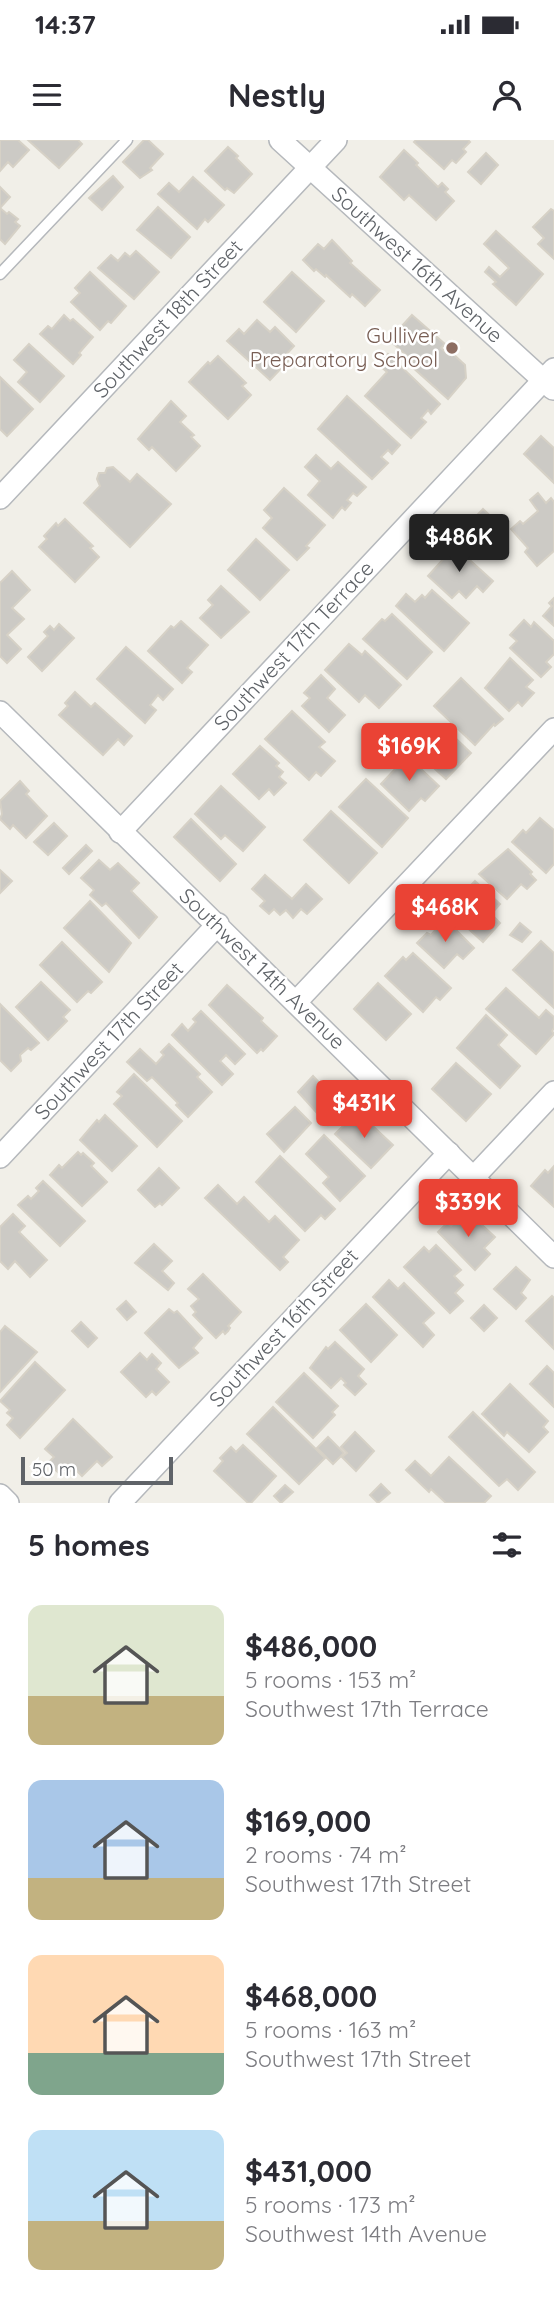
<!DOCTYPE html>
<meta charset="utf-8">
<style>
body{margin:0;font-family:Quicksand,sans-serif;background:#f2f2f3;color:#2b2b33;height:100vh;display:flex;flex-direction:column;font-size:26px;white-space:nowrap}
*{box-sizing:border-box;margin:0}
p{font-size:23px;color:#7c7c81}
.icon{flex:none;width:38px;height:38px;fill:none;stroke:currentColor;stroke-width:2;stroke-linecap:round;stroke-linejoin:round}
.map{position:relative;height:1363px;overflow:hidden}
.details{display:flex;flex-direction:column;background:#fff;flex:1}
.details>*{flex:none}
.scale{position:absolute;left:21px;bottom:18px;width:152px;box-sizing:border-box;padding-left:7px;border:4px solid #5f6368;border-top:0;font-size:19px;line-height:24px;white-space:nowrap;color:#5f6368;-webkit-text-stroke:5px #fff;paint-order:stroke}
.price{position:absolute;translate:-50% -60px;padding:0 16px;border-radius:7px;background:#ea4335;color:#fff;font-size:23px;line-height:46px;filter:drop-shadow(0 2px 4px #0008)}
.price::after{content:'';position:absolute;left:50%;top:42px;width:21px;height:16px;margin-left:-10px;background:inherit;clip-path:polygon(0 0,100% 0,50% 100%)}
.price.selected{background:#222;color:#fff}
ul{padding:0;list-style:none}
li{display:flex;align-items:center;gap:21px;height:175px;padding:0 28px}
li span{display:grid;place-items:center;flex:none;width:196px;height:140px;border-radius:14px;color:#555}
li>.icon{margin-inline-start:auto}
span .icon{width:84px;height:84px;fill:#fffc;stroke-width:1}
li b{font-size:30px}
h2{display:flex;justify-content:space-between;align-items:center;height:84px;padding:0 28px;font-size:30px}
.status{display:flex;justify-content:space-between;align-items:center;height:49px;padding:0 35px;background:#fff;direction:ltr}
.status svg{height:19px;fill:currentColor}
header{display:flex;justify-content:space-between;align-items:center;height:91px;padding:0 28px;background:#fff;font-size:32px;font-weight:700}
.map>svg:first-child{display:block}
</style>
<div class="status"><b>14:37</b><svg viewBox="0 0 49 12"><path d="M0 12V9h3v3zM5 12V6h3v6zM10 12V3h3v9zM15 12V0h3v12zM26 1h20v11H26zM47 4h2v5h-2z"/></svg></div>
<header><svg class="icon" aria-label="menu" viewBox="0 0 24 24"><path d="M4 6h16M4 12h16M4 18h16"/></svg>Nestly<svg class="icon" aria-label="person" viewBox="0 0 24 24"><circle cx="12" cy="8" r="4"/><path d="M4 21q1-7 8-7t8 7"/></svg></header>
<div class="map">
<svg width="554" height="1363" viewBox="0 0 554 1363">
<rect width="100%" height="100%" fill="#f1efe8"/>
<g fill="#cccac5" stroke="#d6d1c6" stroke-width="2">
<polygon points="0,0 18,0 29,10 13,27 8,22 0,31"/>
<polygon points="28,0 78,0 82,4 59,28"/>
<polygon points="144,0 148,0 163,14 150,28 152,30 140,38 123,22"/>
<polygon points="416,0 468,0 470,2 463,9 466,12 456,23 452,20 444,29 414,2"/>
<polygon points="228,7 238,16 236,18 252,34 234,53 227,48 225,50 205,31"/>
<polygon points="404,10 418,23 416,25 438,47 442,43 448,49 445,52 454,61 436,80 409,55 404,60 380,37"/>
<polygon points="486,13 498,25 481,44 468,32"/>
<polygon points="113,36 123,47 102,70 89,58"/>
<polygon points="193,37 224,65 208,82 205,79 197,89 158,54 169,43 179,52"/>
<polygon points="0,47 10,57 0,68 7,74 9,72 18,79 15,82 20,86 5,104 0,99"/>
<polygon points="158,67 190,97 171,118 137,90"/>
<polygon points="551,69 554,71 554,119 538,104 544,98 533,87"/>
<polygon points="496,91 543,134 516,165 493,144 496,142 485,132 489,127 500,137 509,128 484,104"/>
<polygon points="332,100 352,121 350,123 380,150 365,166 352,154 350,157 326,135 325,137 316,129 314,131 303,120 318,104 324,109"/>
<polygon points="136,111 159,132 134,159 98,128 111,115 118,121 125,113 130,117"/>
<polygon points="90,132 126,166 111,183 108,181 100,190 71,162 80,153 75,148"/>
<polygon points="292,132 324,161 296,192 264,162"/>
<polygon points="64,175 70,181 73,179 93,197 79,213 81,215 73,224 40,194 48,186 52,189"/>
<polygon points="412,175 445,204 441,208 449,215 451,212 465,225 466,238 448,259 410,225 413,221 389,200"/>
<polygon points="257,180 270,192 275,187 294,206 284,217 288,221 270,240 227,201 239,189 244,194"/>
<polygon points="29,204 64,236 40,262 18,242 27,232 14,220"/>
<polygon points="388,214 440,264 431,274 428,270 421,278 426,282 411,298 365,256 387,232 379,225"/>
<polygon points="218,216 246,243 242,246 251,255 228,279 189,242 208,222 210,224"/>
<polygon points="0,237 33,269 7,296 0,289"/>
<polygon points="347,256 400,305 392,314 388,310 381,317 388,323 372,339 318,289"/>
<polygon points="171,261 186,276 180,282 194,295 191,297 200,306 176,331 152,307 149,310 138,299"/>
<polygon points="541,296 554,308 554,343 524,314"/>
<polygon points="316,315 331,329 338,322 366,347 357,356 353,353 347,360 351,363 345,370 342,367 333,378 308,355 320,341 305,327"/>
<polygon points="113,327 130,342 137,334 171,364 130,407 84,363 100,346 97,339 99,333 105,333 107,328"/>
<polygon points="284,348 325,385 306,406 309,408 297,420 263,388 272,378 264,370"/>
<polygon points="538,353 546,363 551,358 554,362 554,411 537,426 525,412 528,408 511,389 520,381 523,384 538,371 530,360"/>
<polygon points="483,369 500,385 494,392 506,403 492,418 485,412 478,419 456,397"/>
<polygon points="65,379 93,406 90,408 99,417 75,442 39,407 47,399 44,396 56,383 58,386"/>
<polygon points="256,399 289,430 260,460 228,430"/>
<polygon points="452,404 493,441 483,452 477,446 466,458 459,451 452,458 428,436 447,415 444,412"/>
<polygon points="12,431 30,450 12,468 24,479 7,495 21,509 7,523 0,516 0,443"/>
<polygon points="221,446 249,472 221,498 200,478 213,465 208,460"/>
<polygon points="432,450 469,483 444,511 396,466 406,454 415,462 422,455 425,458"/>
<polygon points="554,458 554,486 543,476 552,466 549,463"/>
<polygon points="392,474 432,512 407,539 363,499 382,479 385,481"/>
<polygon points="524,480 531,487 534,482 554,501 554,514 546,522 551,527 541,537 510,508 517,501 510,495"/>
<polygon points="181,481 208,505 187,528 192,532 182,543 148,511 171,486 174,488"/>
<polygon points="59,484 74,498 42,531 28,517 48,496 44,492 50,486 54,490"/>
<polygon points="349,504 362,515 365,511 401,545 379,568 365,555 359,562 325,530"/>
<polygon points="126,507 173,549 163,560 158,555 150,565 156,570 145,583 97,539"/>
<polygon points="510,518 533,540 526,547 534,553 522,566 518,562 509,571 485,548"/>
<polygon points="321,535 335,549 327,558 345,575 329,592 302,566 310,558 304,553"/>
<polygon points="461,538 503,579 495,586 494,584 475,605 434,566"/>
<polygon points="75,552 91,567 95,563 132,596 124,605 118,599 103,615 59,575 68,566 65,563"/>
<polygon points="292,571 325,602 319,607 335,621 321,636 316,632 309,640 265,599"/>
<polygon points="449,592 471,613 446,639 423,618 432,608 427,603 435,594 442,600"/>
<polygon points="260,606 279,623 276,626 283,632 279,637 286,643 274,655 269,649 259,659 233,634"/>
<polygon points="402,611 439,646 425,661 421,658 409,671 381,644 398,626 393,621"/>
<polygon points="366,639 408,678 382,707 339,667"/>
<polygon points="20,641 29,651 26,654 47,676 26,698 13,685 10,689 0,679 2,674 0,661"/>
<polygon points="221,646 265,687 243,711 225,695 221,699 195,674"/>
<polygon points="331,671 377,713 349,743 304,700"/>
<polygon points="540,678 554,690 554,724 546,733 512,702 523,690 526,693"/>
<polygon points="191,679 236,724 220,741 174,697"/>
<polygon points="54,683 67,696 48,715 34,702"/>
<polygon points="86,705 92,711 69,734 63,728"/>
<polygon points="508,709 532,732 530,734 536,740 527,749 521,744 507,759 479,734"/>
<polygon points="99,720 110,730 118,723 139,743 131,751 157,777 139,798 106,763 102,766 90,755 94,750 81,738"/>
<polygon points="0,730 12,741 0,753"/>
<polygon points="265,735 292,759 306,744 322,759 307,774 301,769 293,778 286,770 280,775 274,769 269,774 260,766 265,761 252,749"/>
<polygon points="475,741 500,764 491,774 500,783 483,802 451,773 458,766 455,762"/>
<polygon points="90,761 131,803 109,832 64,788"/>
<polygon points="445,779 474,808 463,819 457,814 444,828 417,803 427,793 431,795"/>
<polygon points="520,783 531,792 522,802 510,795"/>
<polygon points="541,801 554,813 554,868 513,830"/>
<polygon points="62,802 102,842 91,853 88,851 77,862 40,825"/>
<polygon points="413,813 451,848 440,860 436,857 423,872 385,836 403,817 406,820"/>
<polygon points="41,842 70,870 63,877 67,881 48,900 16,867"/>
<polygon points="378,843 411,874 386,900 354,869"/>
<polygon points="227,845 263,878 261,881 277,896 263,911 261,909 257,913 209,865"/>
<polygon points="506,848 539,878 546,870 554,877 554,888 552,891 554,894 536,914 486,869"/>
<polygon points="0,864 39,903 31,910 28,908 20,915 21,921 11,931 0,920"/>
<polygon points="201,871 245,914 235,924 226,915 220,921 233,934 222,945 172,895 182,884 188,891 196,882 193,879"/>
<polygon points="486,875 507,895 498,905 520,926 500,948 457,908"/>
<polygon points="169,904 200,934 197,937 212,952 188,977 176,965 178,963 152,937 147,941 127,922 140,909 156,924 164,915 161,912"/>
<polygon points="456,923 491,954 466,981 432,949"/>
<polygon points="134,934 182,981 157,1007 114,964 122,956 117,952"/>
<polygon points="313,936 326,950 330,945 341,955 338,958 346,966 328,985 298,952"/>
<polygon points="295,967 311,983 284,1012 267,994"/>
<polygon points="356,973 362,978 363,977 393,1005 371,1028 335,994"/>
<polygon points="105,975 137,1006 112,1031 80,1000 97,980 99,982"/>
<polygon points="324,995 365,1036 340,1061 323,1043 329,1037 306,1014"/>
<polygon points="78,1012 81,1015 83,1013 94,1023 91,1026 107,1042 82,1066 50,1035 59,1025 62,1028"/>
<polygon points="280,1016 335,1069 325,1079 321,1075 305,1091 256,1042"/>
<polygon points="554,1026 554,1067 531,1046 545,1030 548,1033"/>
<polygon points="159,1028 179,1048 162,1065 160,1063 155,1067 138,1050"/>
<polygon points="43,1041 85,1081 60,1106 18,1065 28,1056 31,1059 39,1051 36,1048"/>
<polygon points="218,1045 237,1064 244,1057 269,1082 275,1076 299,1100 283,1117 288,1122 280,1130 205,1058"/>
<polygon points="466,1070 495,1097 484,1108 490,1114 475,1130 438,1092 447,1083 451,1086"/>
<polygon points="13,1074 25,1086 19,1092 47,1120 30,1137 15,1121 8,1129 0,1121 0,1087"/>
<polygon points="154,1104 172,1121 162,1131 174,1143 168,1150 135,1123"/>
<polygon points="436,1105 461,1130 454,1136 463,1145 455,1153 463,1161 450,1173 404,1127 424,1107 429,1112"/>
<polygon points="516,1127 530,1140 521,1153 526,1158 516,1169 494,1149"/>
<polygon points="203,1134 241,1172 228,1186 230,1188 228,1191 225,1194 223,1191 216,1198 193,1175 196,1172 191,1166 199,1159 188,1149"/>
<polygon points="389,1140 398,1149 404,1143 434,1173 423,1183 434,1195 423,1207 373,1157"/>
<polygon points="552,1156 554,1158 554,1209 526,1181"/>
<polygon points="126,1161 136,1172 127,1180 117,1169"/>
<polygon points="366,1164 397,1195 371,1222 340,1190"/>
<polygon points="484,1165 497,1178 484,1191 471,1178"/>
<polygon points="169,1169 174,1173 177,1171 202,1198 193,1208 198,1213 179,1228 145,1193"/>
<polygon points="81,1182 97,1198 88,1207 72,1191"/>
<polygon points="5,1186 37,1212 0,1252 0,1192"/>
<polygon points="335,1202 364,1229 358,1236 366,1244 355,1255 344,1245 346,1243 341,1238 331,1248 310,1228 326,1207 328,1209"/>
<polygon points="140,1213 147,1220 152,1214 161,1223 156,1229 169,1242 156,1255 152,1251 146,1257 121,1232"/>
<polygon points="35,1222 65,1250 20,1298 7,1285 13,1278 7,1273 10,1270 0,1261"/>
<polygon points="547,1226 554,1233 554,1267 530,1244"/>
<polygon points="304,1233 338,1266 332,1272 335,1275 313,1298 276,1262"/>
<polygon points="510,1244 548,1281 543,1287 548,1292 529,1312 507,1292 504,1296 482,1274"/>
<polygon points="273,1267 325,1318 299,1344 247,1294"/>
<polygon points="473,1272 535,1332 518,1350 507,1339 499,1346 449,1297"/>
<polygon points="73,1279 112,1317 102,1326 97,1321 82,1336 74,1328 71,1331 69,1328 62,1336 48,1323 54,1317 45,1309"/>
<polygon points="355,1292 374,1311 356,1331 342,1317 347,1313 341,1307"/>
<polygon points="328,1297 344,1313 333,1324 317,1308"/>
<polygon points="243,1305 276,1336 251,1363 248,1363 214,1331 223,1321 220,1318 231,1307 236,1312"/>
<polygon points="449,1317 491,1356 484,1363 446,1363 431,1349 429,1352 406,1330 415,1321 431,1336"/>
<polygon points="381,1344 390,1353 378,1363 370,1355"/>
<polygon points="285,1345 293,1352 281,1363 274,1356"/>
</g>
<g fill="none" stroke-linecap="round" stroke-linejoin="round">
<g stroke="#b5b8bc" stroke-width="13">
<polyline id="service" points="0,134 127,0"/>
</g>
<g stroke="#b5b8bc" stroke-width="24">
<g id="minor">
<polyline points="280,0 553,249"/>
<polyline points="0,358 336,0"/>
<polyline points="0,572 554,1117"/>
<polyline points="120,692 554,229"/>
<polyline points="296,862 554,589"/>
<polyline points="0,1017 218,784"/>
<polyline points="474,1037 554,952"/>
<polyline points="0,1355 8,1363"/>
<polyline points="120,1363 449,1013"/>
</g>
</g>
<use href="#service" stroke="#fff" stroke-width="10"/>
<use href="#minor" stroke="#fff" stroke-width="21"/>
</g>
<circle fill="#8d6e63" stroke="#fff" stroke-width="2.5" cx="452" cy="208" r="7"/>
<g text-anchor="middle" stroke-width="5" stroke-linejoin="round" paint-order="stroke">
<g font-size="21" fill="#5f6368" stroke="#fff">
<text transform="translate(417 125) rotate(42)" y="7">Southwest 16th Avenue</text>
<text transform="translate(168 179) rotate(-47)" y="7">Southwest 18th Street</text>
<text transform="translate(294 506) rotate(-47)" y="7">Southwest 17th Terrace</text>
<text transform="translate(262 829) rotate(44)" y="7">Southwest 14th Avenue</text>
<text transform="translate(109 901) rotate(-47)" y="7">Southwest 17th Street</text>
<text transform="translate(284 1188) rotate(-47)" y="7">Southwest 16th Street</text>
</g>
<g font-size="21" fill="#785e54" stroke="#fff" text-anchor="end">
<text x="438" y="203">Gulliver<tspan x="438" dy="24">Preparatory School</tspan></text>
</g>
</g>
</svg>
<div class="scale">50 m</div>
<b class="price selected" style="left:459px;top:434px">$486K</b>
<b class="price" style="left:409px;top:643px">$169K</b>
<b class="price" style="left:445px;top:804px">$468K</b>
<b class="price" style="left:364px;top:1000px">$431K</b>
<b class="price" style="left:468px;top:1099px">$339K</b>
</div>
<section class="details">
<h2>5 homes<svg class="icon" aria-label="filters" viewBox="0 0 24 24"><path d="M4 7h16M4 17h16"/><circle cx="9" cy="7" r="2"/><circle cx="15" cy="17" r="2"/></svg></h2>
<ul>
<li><span style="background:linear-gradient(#dfe7d0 65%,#c2b280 0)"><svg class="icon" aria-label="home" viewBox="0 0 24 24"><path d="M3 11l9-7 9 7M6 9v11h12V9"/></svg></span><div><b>$486,000</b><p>5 rooms · 153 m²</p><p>Southwest 17th Terrace</p></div></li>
<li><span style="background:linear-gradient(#a9c7e8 70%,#c2b280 0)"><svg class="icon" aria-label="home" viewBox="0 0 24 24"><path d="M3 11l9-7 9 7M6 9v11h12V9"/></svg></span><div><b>$169,000</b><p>2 rooms · 74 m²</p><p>Southwest 17th Street</p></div></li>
<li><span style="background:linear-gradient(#ffd9b3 70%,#7fa58c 0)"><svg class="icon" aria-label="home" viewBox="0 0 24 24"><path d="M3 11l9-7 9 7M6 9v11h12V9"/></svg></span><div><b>$468,000</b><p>5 rooms · 163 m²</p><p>Southwest 17th Street</p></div></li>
<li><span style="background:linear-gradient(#bfe0f5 65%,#c2b280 0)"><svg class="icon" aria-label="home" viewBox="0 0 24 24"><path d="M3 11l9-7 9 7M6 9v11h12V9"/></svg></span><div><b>$431,000</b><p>5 rooms · 173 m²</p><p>Southwest 14th Avenue</p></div></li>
</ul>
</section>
